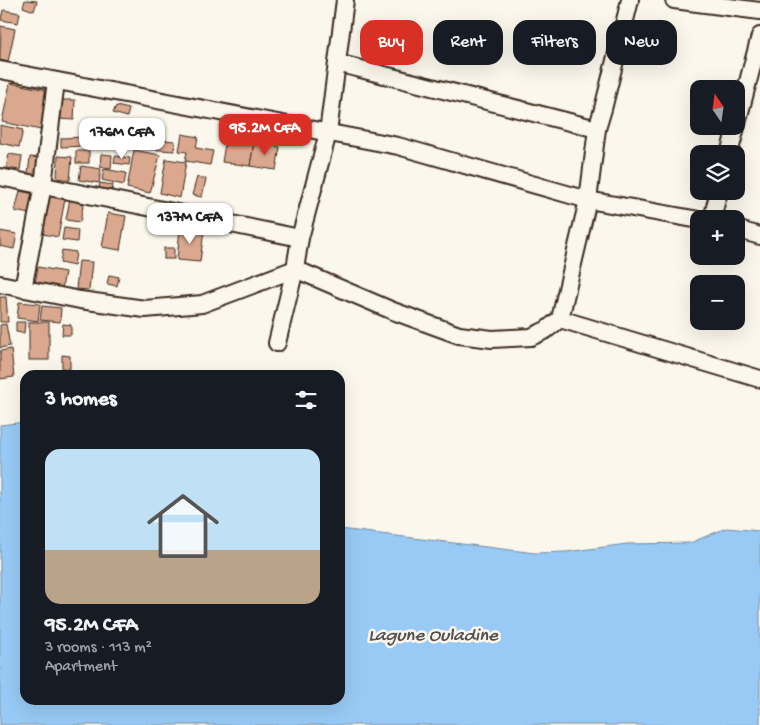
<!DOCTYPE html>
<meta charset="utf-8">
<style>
body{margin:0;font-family:"Gochi Hand",sans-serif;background:#242831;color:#f1f3f6;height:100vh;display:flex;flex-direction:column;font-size:19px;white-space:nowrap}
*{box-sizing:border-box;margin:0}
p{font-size:16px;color:#9ea1a6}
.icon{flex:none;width:28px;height:28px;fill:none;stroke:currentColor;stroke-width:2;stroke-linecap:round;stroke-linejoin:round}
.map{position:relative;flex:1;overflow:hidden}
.details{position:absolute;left:20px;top:370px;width:325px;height:335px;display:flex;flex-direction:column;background:#171b24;border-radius:15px;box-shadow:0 5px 20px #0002}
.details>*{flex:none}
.hud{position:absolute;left:360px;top:20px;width:325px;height:45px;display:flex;gap:10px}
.needle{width:32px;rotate:347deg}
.tools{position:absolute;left:690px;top:80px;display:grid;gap:10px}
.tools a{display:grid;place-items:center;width:55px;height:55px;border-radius:10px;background:#171b24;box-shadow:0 5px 20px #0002;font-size:25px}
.price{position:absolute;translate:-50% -42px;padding:0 11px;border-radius:10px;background:#fff;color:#222;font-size:16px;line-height:32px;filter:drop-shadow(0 1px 2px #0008)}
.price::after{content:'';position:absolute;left:50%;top:30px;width:15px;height:11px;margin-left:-8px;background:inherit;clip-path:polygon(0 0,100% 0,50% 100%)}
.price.on{background:#d93025;color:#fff}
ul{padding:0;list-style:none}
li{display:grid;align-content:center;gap:10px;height:265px;padding:0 25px}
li+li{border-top:1px solid #363941}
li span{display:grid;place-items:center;height:155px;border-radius:15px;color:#555}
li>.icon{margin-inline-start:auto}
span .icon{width:90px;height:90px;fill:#fffc;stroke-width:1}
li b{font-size:21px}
h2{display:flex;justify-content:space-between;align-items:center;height:60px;padding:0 25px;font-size:21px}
.tag{padding:0 18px;border-radius:15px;background:#171b24;box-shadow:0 5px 20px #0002;font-size:18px;line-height:45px}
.tag.on{background:#d93025;color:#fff}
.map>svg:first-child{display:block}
</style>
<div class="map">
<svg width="760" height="725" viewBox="0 0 760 725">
<rect width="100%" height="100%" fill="#fbf7ec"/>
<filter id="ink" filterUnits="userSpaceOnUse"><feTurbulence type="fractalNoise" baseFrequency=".02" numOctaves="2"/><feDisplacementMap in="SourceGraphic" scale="10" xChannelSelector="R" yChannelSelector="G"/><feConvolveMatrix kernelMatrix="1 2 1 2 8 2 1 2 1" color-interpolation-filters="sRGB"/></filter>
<g filter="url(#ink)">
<polygon fill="#98caf5" stroke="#738a9f" points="25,422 25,700 340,700 340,529 535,553 566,552 627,544 690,543 726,528 760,531 760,725 0,725 0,425"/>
<g fill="#daa88e" stroke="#3b2a1e">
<polygon points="25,0 37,1 34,11 23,7"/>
<polygon points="3,10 20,13 18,23 1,20"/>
<polygon points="1,26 15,29 8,62 0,60"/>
<polygon points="10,83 53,91 46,131 2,122"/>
<polygon points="60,100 75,100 74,120 59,119"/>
<polygon points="116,106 129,109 127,117 113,113"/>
<polygon points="228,123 243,126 241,135 226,131"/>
<polygon points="0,125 23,130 19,147 0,143"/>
<polygon points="182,134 198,137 196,148 213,151 210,165 185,161 187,152 179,151"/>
<polygon points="85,137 85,146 61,147 61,138"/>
<polygon points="88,137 130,137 130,147 88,146"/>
<polygon points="136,138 175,141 174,151 135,148"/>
<polygon points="226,138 254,143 250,166 222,162"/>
<polygon points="254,143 280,147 276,170 250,166"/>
<polygon points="134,150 160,155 150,193 127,188"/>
<rect x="76" y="151" width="13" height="12"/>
<polygon points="9,154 22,156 20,170 6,168"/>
<polygon points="101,154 112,155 111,169 100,167"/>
<polygon points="58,156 72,157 70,180 57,178"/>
<polygon points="115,156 130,158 129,165 114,163"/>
<polygon points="30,157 42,158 40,175 28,174"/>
<polygon points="166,159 186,162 180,198 160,193"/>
<polygon points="81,166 101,169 99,183 79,180"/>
<polygon points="104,169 126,173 124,185 102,180"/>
<polygon points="197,177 206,179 202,197 192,195"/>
<polygon points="100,183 113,185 112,190 99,188"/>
<polygon points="20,191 34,194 29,214 15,211"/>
<polygon points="50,196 65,199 58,237 43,234"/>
<polygon points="70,198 84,201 80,222 66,220"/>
<polygon points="108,213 126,216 120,250 102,247"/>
<polygon points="64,228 78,230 77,242 62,240"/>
<polygon points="180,228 204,230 200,262 177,260"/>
<polygon points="0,231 17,234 14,249 0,246"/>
<rect x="164" y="248" width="10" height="11"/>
<polygon points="62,250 76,252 74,266 60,263"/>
<polygon points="79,261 92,262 89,290 76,289"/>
<polygon points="38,267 65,272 62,288 35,283"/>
<polygon points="109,275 119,277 117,286 107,284"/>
<polygon points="0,297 6,297 8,322 0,322"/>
<polygon points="19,302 40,304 38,321 17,318"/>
<polygon points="42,306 61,308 60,322 40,320"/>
<polygon points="16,322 25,322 24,333 16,332"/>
<rect x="29" y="322" width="20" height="38"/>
<polygon points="6,324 10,346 0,348 0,325"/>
<polygon points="63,324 71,325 71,335 62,335"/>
<polygon points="11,349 14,377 0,379 0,351"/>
<polygon points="62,355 70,356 70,369 62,368"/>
</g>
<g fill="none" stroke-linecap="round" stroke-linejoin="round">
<g stroke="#3b2a1e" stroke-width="20">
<g id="minor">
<polyline points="674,0 760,11"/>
<polyline points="337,63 597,129"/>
<polyline points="0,70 398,146 588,200 597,129 603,109 630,0"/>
<polyline points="729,154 760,36"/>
<polyline points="0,177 300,238"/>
<polyline points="712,219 719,191"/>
<polyline points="736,229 760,236"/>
<polyline points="0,284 80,300 145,309 202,304 295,269 393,311 459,335 492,339 531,337 546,330 560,319 588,200 699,220"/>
<polyline points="23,289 43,185 56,81"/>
<polyline points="560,319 760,379"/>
<polyline points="277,343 295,269 300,238 328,133 345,0"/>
</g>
</g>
<use href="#minor" stroke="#fbf7ec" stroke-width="16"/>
</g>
</g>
<g text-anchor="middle" stroke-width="5" stroke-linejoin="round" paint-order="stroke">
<g font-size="19" font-style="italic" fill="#525254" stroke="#fbf7ec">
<text x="433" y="640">Lagune Ouladine</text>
</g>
</g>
</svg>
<div class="tools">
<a><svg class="needle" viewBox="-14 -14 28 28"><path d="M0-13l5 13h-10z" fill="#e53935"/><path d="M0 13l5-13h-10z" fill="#9ea1a6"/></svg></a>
<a><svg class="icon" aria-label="layers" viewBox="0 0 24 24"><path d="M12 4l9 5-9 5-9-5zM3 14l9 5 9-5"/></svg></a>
<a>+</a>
<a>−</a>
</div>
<b class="price on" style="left:265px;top:156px">95.2M CFA</b>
<b class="price" style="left:122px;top:160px">176M CFA</b>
<b class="price" style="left:190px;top:245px">137M CFA</b>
<div class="hud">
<a class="tag on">Buy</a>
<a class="tag">Rent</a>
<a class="tag">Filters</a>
<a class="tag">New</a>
</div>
<section class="details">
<h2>3 homes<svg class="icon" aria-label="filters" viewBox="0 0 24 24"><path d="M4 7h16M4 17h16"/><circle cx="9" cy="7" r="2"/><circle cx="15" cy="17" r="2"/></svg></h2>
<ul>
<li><span style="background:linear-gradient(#bfe0f5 65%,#b9a48a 0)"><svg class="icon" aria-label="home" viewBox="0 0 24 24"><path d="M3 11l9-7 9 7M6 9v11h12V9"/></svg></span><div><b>95.2M CFA</b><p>3 rooms · 113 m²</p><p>Apartment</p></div></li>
</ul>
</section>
</div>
